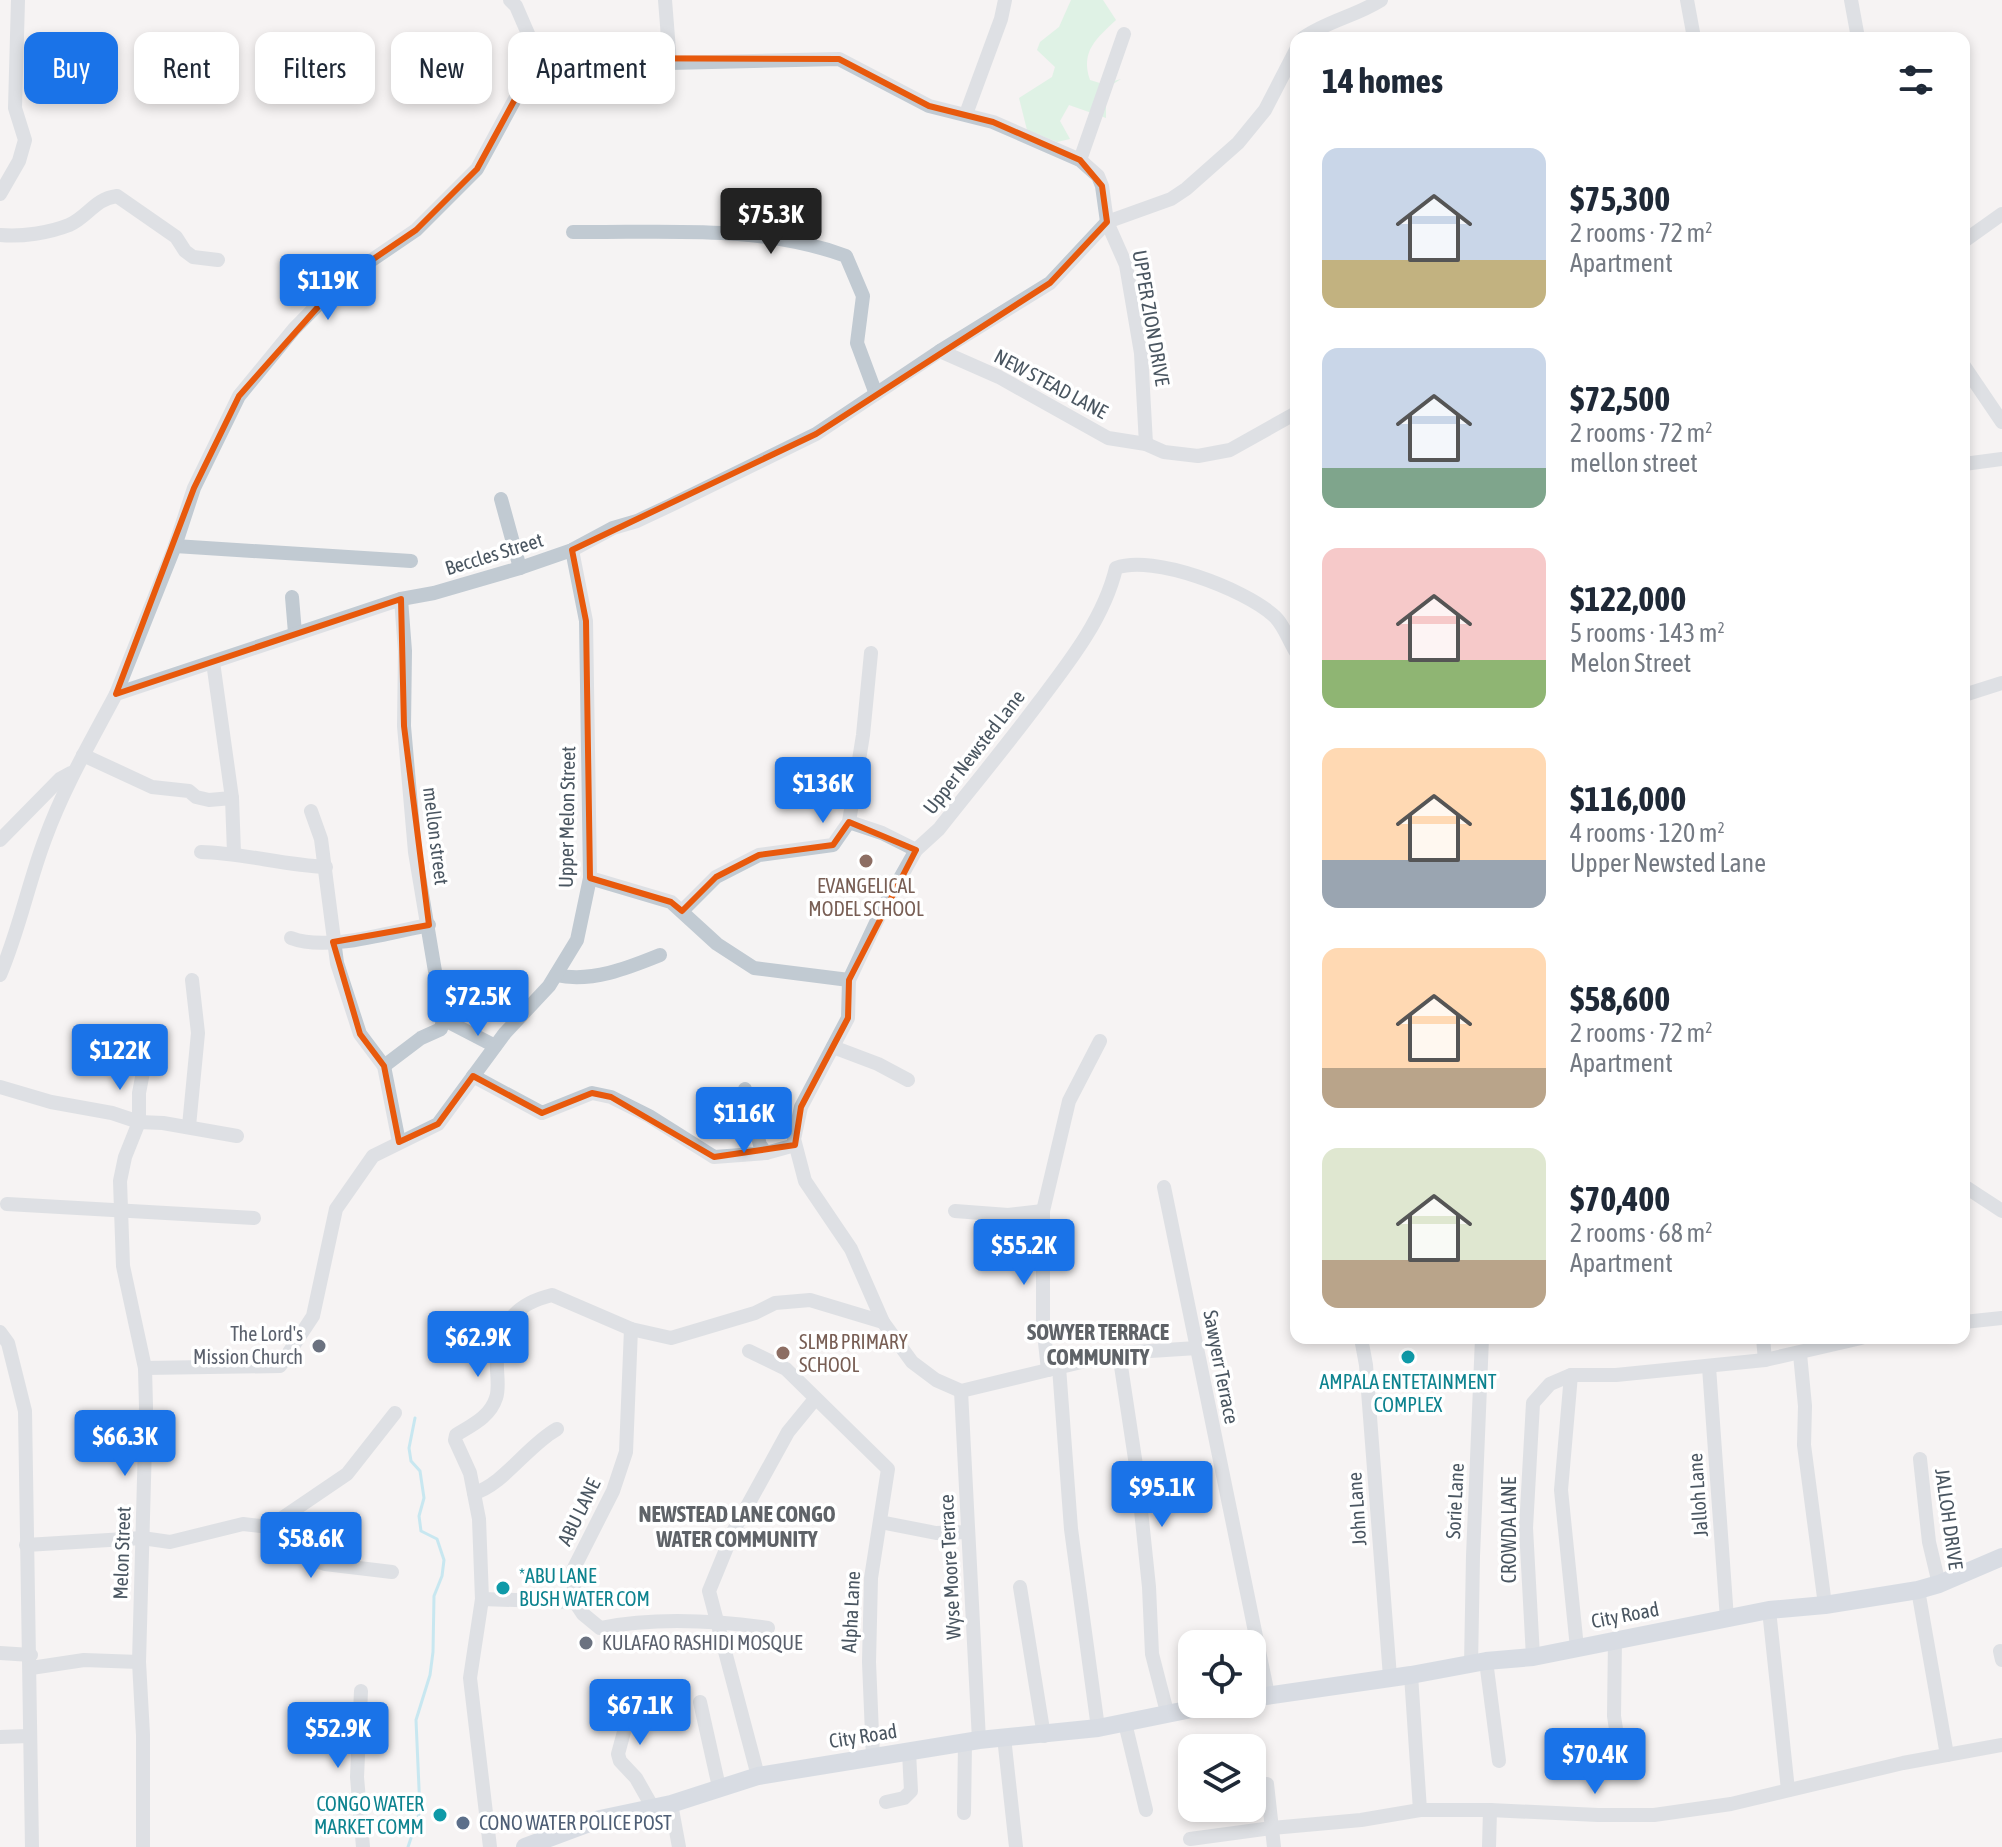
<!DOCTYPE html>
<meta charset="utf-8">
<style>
body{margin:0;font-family:"Asap Condensed",sans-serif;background:#f2f2f3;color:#1f2937;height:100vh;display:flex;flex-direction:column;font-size:30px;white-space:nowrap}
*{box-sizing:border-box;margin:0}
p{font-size:26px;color:#747a83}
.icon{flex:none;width:44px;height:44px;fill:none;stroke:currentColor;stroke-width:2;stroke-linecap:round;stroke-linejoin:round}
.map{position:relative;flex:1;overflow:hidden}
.details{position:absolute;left:1290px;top:32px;width:680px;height:1312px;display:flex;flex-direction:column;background:#fff;border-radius:16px;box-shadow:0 4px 12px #0003}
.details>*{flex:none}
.top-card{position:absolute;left:24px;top:32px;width:760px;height:72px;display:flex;gap:16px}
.fabs{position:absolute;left:1178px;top:1630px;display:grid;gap:16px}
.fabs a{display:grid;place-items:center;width:88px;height:88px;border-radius:16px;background:#fff;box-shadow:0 4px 12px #0003;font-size:40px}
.price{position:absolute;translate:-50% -68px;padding:0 18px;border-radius:8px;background:#1a73e8;color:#fff;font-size:26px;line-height:52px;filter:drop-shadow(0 2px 4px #0008)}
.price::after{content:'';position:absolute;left:50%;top:48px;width:24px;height:18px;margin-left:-12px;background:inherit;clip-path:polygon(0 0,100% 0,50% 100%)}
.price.current{background:#222;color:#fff}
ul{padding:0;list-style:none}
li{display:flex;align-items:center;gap:24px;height:200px;padding:0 32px}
li span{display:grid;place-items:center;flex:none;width:224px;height:160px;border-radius:16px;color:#555}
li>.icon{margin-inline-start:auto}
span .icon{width:96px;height:96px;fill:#fffc;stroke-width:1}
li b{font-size:34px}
h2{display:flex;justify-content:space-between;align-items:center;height:96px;padding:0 32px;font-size:34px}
.pill{padding:0 28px;border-radius:16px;background:#fff;box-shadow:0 4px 12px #0003;font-size:28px;line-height:72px}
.pill.current{background:#1a73e8;color:#fff}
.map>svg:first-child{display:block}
</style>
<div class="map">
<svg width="2002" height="1847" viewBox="0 0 2002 1847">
<rect width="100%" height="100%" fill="#f5f3f3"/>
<path fill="#c3f1d5" d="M1071 0H1103L1116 20C1097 38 1080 51 1090 80L1103 84 1121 79 1110 86 1106 101V118L1069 105 1060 121 1070 139 1057 142 1027 130 1019 98 1052 77 1055 67 1037 50 1040 42 1059 27Z"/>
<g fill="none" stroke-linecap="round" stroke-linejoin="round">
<polyline stroke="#90daee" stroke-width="3" points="408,1847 420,1811 416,1720 430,1675 433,1652 434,1596 442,1576 444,1560 437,1539 421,1531 419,1516 424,1498 420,1471 411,1461 409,1448 415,1418"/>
<g stroke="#c1cad2" stroke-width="14">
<polyline points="665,0 670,63"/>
<polyline points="1687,0 1694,38"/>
<polyline points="1851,0 1858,38"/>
<path d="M1303 38C1327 21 1356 16 1381 0"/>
<polyline points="529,52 568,58 670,63 839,59 929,106 993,122 1080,160 1098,176 1102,186 1107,222 1126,265 1141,353 1146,444"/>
<polyline points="527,77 568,59"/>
<polyline points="966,114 1001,19 1005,0"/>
<polyline points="1080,160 1124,34"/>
<polyline points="0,194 19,161 25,140 15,108 18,0"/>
<path d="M573 232C664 233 759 224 846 256L863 296 857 343 876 394"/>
<path d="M0 235C22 237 49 233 69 225 89 216 94 199 117 196L176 237 185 251 193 257 218 260"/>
<polyline points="1964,241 2002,214"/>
<polyline points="940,351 999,377 1108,438 1146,444 1164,452 1198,456 1230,450 1296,413"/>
<polyline points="1964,366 2002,422"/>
<polyline points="1964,464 2002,459"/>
<polyline points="501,499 520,568"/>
<polyline points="175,546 411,561"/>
<polyline points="292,597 295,633"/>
<polyline points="401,599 405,651 404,726 415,852 443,1019 495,1046"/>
<polyline points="213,662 232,798 234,853"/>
<polyline points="116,694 175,546 194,488 239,396 294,329 341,281 416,230 477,169 527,77 529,36 516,6 510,0"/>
<polyline points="1964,695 2002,683"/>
<polyline points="83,755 152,787 189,791 196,797 209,800 232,798"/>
<polyline points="311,811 321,839 337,963 360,1034 384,1066 399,1142"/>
<polyline points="849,822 882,833 916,850"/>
<polyline points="0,840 60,779 71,773"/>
<path d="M201 852C243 853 283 865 326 867"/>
<polyline points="590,878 671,902 717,944 754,968 849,980"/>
<polyline points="682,911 716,877 759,855 833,845 849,822 863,735 871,653"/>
<path d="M291 938C327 952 390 932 429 925"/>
<path d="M0 975C19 931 28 884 45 839 64 787 90 743 116 694L401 599 434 593 520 568 572 550 613 528 637 521 669 506 816 434 940 351 1050 283 1107 222 1171 199 1186 189 1238 143 1265 110 1296 50"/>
<path d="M556 975C591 983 628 968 660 955"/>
<polyline points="1100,1041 1069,1101 1043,1211 1043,1324 1048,1370 1119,1353 1197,1348"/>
<polyline points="833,1047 878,1064 908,1080"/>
<polyline points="384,1066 421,1038 441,1029 443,1019"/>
<polyline points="473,1076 542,1113 592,1093 611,1097 649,1116 714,1157 766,1153"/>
<polyline points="0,1087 51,1102 112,1113 139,1122 163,1123 237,1136"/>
<polyline points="745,1089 760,1145 766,1153 795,1145"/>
<polyline points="189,1126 198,1033 192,980"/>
<polyline points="1964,1186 2002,1211"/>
<polyline points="1164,1187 1268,1695"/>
<polyline points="7,1204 254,1218"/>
<polyline points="955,1211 1008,1215 1043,1211"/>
<polyline points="1964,1322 2002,1318"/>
<path d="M631 1329 626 1452 613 1491 573 1570 575 1602 583 1614 600 1628C656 1617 712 1620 768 1628"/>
<polyline points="0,1332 8,1343 25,1411 32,1847"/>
<polyline points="1361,1338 1366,1365 1390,1677"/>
<polyline points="1763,1338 1765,1360"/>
<polyline points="749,1351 786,1369 888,1469 871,1578 869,1662 873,1758"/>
<polyline points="1119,1353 1137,1472 1149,1587 1152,1654 1167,1712"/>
<polyline points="1800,1354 1805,1406 1804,1445 1825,1605"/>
<polyline points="1059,1367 1071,1529 1098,1728"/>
<polyline points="1709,1367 1727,1619"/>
<polyline points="145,1368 280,1366 313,1316 336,1209 373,1156 438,1124 505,1033 549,986 577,940 590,878 586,621 572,550"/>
<path d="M1048 1370 961 1391 936 1380 912 1362 883 1322 851 1249 805 1181 794 1139 801 1107 848 1018 849 980 881 912 916 850 939 829C973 786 1007 745 1039 702 1070 661 1104 618 1116 568 1153 554 1244 589 1273 615 1283 623 1289 641 1296 652"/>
<polyline points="1571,1375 1561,1490 1577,1648"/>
<polyline points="961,1391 979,1740"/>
<polyline points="1920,1459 1929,1542 1939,1584"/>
<path d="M474 1493C503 1485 528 1445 557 1429"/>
<polyline points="880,1522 936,1533 968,1532"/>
<polyline points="269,1527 277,1546 325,1564 392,1572"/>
<polyline points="26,1545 142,1538 170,1542 243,1524 269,1527 347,1474 395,1413"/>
<polyline points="1020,1587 1044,1736"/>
<polyline points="1918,1590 1947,1755"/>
<polyline points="482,1599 575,1602"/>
<polyline points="1769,1610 1788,1790"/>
<polyline points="2000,1651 2002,1660"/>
<polyline points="0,1653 31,1655"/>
<polyline points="1533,1657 1526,1528 1533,1403 1550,1384 1571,1375 1616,1375 1765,1360 1861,1338"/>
<polyline points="1486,1661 1499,1761"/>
<polyline points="1471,1665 1473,1556 1482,1338"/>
<polyline points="31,1668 84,1660 139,1662"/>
<polyline points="1411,1675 1420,1810"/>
<polyline points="361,1691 357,1777 363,1847"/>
<polyline points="619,1692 624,1709 625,1728 618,1754 620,1761 636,1778 653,1808"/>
<polyline points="700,1702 719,1787"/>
<polyline points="1125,1723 1146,1810"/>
<polyline points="0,1737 29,1736"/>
<polyline points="1004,1737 1016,1847"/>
<polyline points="1607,1765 1616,1759 1619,1749 1614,1716 1615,1639"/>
<polyline points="758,1776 709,1591 734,1530 788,1432 815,1399"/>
<polyline points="1267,1784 1274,1847"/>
<polyline points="886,1802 904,1798 911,1791 909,1752"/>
<polyline points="671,1804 679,1847"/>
<polyline points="964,1813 965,1743"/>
<polyline points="1190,1839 1272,1828 1361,1820 1420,1810 1490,1810 1598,1815 1654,1815 1731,1804 1903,1763 2002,1745"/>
<polyline points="143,1847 143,1735 139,1662 146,1407 145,1368 123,1266 120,1181 125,1157 139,1122 139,1093 144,1067"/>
<path d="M490 1847 470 1678 482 1599 479 1519 470 1473 455 1440 456 1435C472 1425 490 1417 496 1398 500 1387 496 1372 497 1360 502 1322 515 1304 552 1295L631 1329 671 1338 755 1313 775 1303 810 1300 883 1322"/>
<polyline points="1489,1847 1490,1810"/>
</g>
<g stroke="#b3c2d1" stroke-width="18">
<polyline points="1252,1698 1411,1675 1486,1661 1533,1657 1769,1610 1825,1605 1918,1590 1939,1584 2002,1557"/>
<polyline points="525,1847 600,1819 671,1804 758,1776 979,1740 1098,1728 1216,1704"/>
</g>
</g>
<path d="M0 0H2002V1847H0ZM568 58 839 59 929 106 993 122 1080 160 1102 186 1107 222 1050 283 816 434 572 550 586 621 590 878 671 902 682 911 716 877 759 855 833 845 849 822 916 850 849 980 848 1018 801 1107 795 1145 714 1157 611 1097 592 1093 542 1113 473 1076 438 1124 399 1142 384 1066 360 1034 333 942 429 925 404 726 401 599 116 694 194 488 239 396 341 281 416 230 477 169 527 77Z" fill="#f5f3f3" fill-opacity=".55" fill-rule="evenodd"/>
<path fill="none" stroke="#e8590c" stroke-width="6" stroke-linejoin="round" d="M568 58 839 59 929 106 993 122 1080 160 1102 186 1107 222 1050 283 816 434 572 550 586 621 590 878 671 902 682 911 716 877 759 855 833 845 849 822 916 850 849 980 848 1018 801 1107 795 1145 714 1157 611 1097 592 1093 542 1113 473 1076 438 1124 399 1142 384 1066 360 1034 333 942 429 925 404 726 401 599 116 694 194 488 239 396 341 281 416 230 477 169 527 77Z"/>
<g fill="#8d6e63" stroke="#fff" stroke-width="3">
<circle cx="866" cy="861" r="8"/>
<circle cx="783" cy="1353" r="8"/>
</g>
<g fill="#6b7280" stroke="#fff" stroke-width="3">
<circle cx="319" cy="1346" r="8"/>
<circle cx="586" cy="1643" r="8"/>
</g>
<g fill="#0f9aa8" stroke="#fff" stroke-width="3">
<circle cx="1408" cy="1357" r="8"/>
<circle cx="503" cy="1588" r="8"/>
<circle cx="440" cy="1815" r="8"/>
</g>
<circle fill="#5c6f8a" stroke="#fff" stroke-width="3" cx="463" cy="1823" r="8"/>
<g text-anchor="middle" stroke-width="7" stroke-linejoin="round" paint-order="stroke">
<g font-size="20" fill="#4a5661" stroke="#fff">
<text transform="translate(1151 318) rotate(80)" y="7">UPPER ZION DRIVE</text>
<text transform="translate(1051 384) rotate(28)" y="7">NEW STEAD LANE</text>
<text transform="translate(494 554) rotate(-17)" y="7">Beccles Street</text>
<text transform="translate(974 752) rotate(-52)" y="7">Upper Newsted Lane</text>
<text transform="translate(567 817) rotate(-89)" y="7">Upper Melon Street</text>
<text transform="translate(436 836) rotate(83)" y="7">mellon street</text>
<text transform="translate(1221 1367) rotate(79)" y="7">Sawyerr Terrace</text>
<text transform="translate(1698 1495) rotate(-94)" y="7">Jalloh Lane</text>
<text transform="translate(1455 1501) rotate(-87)" y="7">Sorie Lane</text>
<text transform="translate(1357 1509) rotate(-94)" y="7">John Lane</text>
<text transform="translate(579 1512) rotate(-64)" y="7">ABU LANE</text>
<text transform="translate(1949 1519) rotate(82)" y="7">JALLOH DRIVE</text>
<text transform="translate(1509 1530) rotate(-90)" y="7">CROWDA LANE</text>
<text transform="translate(122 1553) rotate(-88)" y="7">Melon Street</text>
<text transform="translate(950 1567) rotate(-93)" y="7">Wyse Moore Terrace</text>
<text transform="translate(851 1612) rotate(-87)" y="7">Alpha Lane</text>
<text transform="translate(1625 1615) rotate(-11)" y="7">City Road</text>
<text transform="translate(863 1736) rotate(-9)" y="7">City Road</text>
</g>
<g font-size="20" fill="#785e54" stroke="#fff">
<text x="866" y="893">EVANGELICAL<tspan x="866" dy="23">MODEL SCHOOL</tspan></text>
<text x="799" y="1349" text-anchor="start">SLMB PRIMARY<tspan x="799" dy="23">SCHOOL</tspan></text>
</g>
<g font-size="20" fill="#5b616d" stroke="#fff" text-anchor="end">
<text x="303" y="1341">The Lord's<tspan x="303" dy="23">Mission Church</tspan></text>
<text x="602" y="1650" text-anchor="start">KULAFAO RASHIDI MOSQUE</text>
</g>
<g font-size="20" fill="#0d838f" stroke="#fff">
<text x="1408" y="1389">AMPALA ENTETAINMENT<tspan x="1408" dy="23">COMPLEX</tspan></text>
<text x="519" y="1583" text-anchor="start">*ABU LANE<tspan x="519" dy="23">BUSH WATER COM</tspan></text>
<text x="424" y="1811" text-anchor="end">CONGO WATER<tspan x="424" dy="23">MARKET COMM</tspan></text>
</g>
<g font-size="20" fill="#4e5e75" stroke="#fff" text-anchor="start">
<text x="479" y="1830">CONO WATER POLICE POST</text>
</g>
<g font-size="22" font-weight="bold" fill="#5f6368" stroke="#fff">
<text x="1098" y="1340">SOWYER TERRACE<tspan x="1098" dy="25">COMMUNITY</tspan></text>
<text x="737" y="1522">NEWSTEAD LANE CONGO<tspan x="737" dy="25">WATER COMMUNITY</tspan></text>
</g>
</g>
</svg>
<div class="fabs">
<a><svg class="icon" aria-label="locate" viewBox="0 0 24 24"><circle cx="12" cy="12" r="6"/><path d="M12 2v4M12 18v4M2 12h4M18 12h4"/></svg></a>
<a><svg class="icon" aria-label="layers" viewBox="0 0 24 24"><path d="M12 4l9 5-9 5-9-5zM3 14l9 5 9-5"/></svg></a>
</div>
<b class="price current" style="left:771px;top:256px">$75.3K</b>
<b class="price" style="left:328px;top:322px">$119K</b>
<b class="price" style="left:823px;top:825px">$136K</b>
<b class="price" style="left:478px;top:1038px">$72.5K</b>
<b class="price" style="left:120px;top:1092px">$122K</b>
<b class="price" style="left:744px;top:1155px">$116K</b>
<b class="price" style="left:1024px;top:1287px">$55.2K</b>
<b class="price" style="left:478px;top:1379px">$62.9K</b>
<b class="price" style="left:125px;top:1478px">$66.3K</b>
<b class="price" style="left:1162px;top:1529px">$95.1K</b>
<b class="price" style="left:311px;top:1580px">$58.6K</b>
<b class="price" style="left:640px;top:1747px">$67.1K</b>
<b class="price" style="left:338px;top:1770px">$52.9K</b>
<b class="price" style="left:1595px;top:1796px">$70.4K</b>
<div class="top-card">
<a class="pill current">Buy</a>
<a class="pill">Rent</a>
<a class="pill">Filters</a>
<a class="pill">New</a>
<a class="pill">Apartment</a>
</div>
<section class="details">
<h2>14 homes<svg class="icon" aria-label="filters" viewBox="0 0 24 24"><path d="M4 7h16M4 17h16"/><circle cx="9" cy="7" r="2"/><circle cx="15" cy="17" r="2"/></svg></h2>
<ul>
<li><span style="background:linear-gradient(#c9d6e8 70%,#c2b280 0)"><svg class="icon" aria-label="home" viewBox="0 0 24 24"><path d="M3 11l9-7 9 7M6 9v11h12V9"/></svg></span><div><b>$75,300</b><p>2 rooms · 72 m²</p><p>Apartment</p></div></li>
<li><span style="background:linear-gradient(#c9d6e8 75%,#7fa58c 0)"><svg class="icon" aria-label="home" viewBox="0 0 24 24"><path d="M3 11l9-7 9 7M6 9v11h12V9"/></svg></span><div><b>$72,500</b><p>2 rooms · 72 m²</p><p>mellon street</p></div></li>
<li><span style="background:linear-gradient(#f6c9c9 70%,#8fb573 0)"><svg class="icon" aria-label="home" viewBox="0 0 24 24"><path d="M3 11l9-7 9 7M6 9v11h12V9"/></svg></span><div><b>$122,000</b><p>5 rooms · 143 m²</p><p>Melon Street</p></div></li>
<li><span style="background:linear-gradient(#ffd9b3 70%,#9aa5b1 0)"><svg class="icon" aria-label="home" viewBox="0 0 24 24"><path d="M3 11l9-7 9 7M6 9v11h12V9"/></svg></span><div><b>$116,000</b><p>4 rooms · 120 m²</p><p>Upper Newsted Lane</p></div></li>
<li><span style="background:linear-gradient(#ffd9b3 75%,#b9a48a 0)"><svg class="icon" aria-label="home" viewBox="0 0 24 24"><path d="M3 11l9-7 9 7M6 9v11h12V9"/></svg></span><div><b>$58,600</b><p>2 rooms · 72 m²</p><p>Apartment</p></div></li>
<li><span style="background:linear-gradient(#dfe7d0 70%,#b9a48a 0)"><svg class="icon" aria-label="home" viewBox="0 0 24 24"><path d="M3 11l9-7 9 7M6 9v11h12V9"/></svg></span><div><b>$70,400</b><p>2 rooms · 68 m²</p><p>Apartment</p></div></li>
</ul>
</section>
</div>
